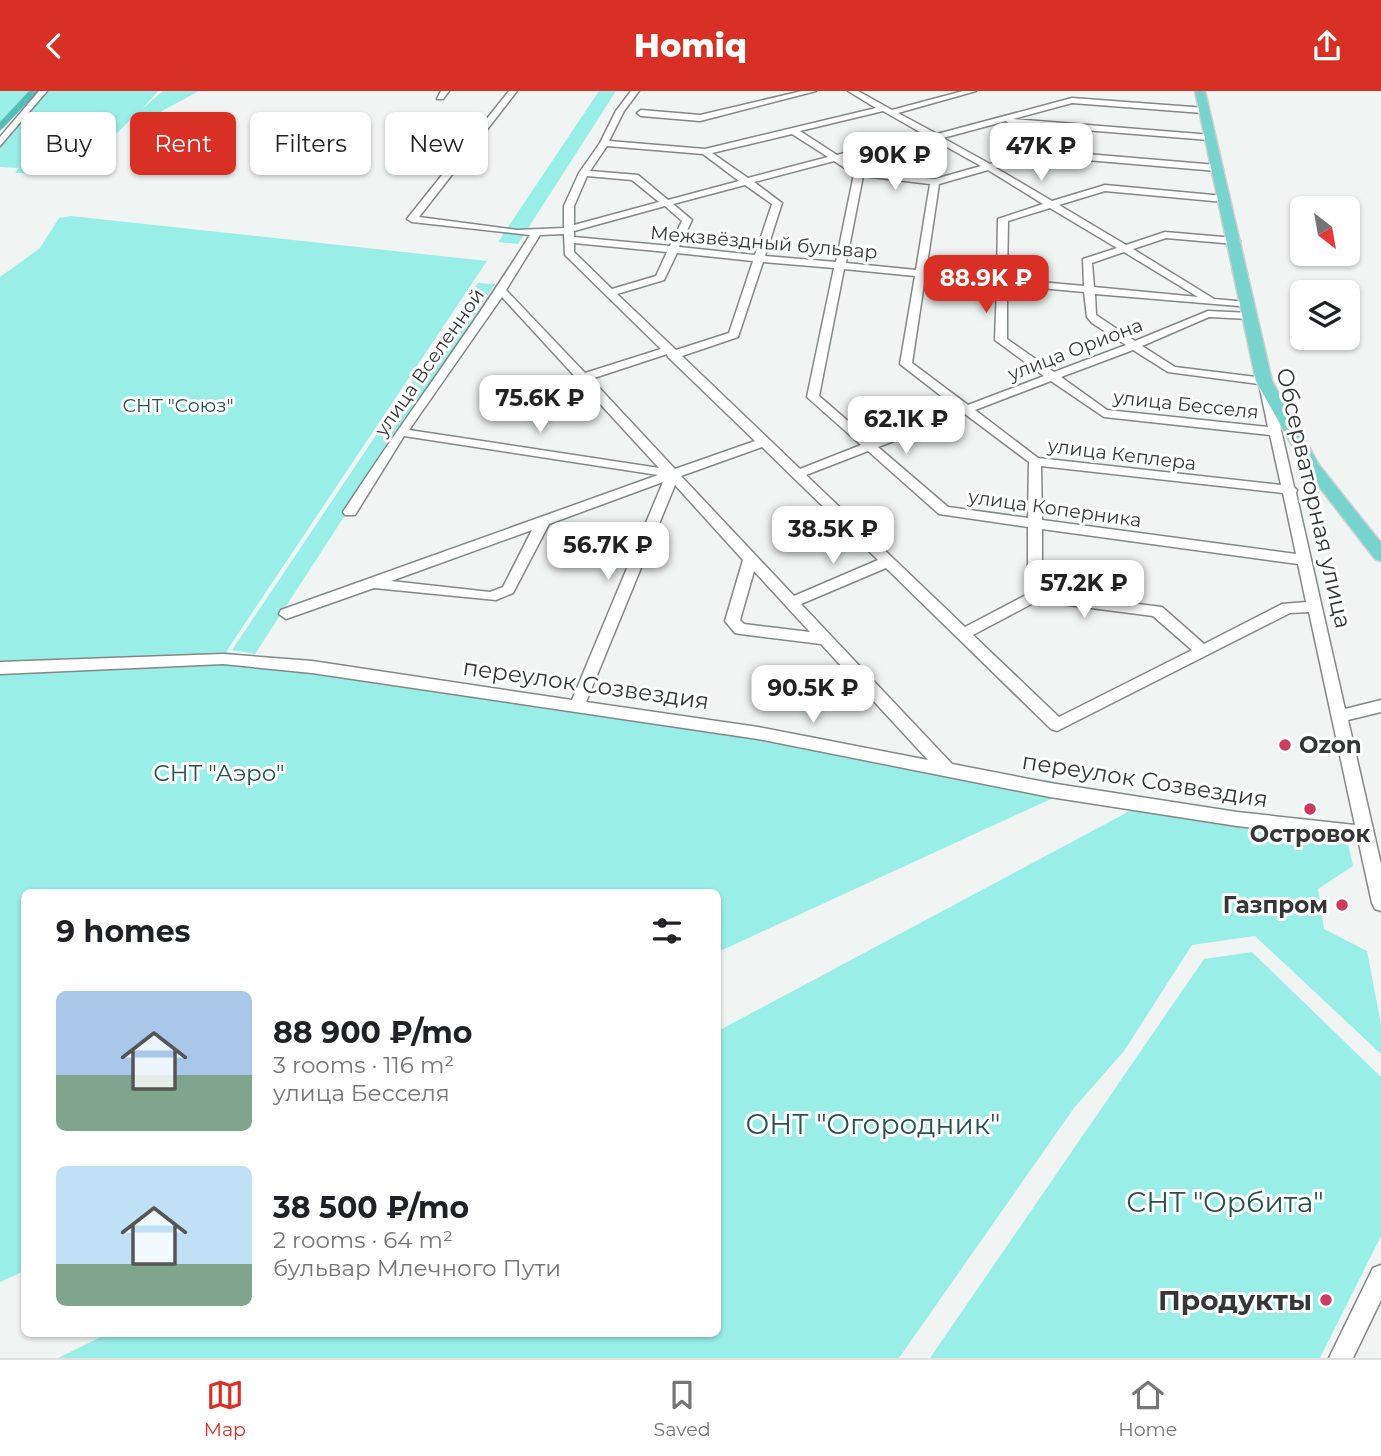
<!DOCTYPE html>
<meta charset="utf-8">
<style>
body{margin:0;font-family:Montserrat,sans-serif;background:#f6f6f6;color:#202124;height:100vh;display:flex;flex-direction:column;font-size:26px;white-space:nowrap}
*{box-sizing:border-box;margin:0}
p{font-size:23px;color:#757577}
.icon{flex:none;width:38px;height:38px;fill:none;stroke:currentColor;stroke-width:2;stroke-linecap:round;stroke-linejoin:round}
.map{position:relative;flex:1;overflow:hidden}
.panel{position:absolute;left:21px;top:798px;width:700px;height:448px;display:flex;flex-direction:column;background:#fff;border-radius:10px;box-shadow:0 2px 5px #0004}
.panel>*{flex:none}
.banner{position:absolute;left:21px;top:21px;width:700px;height:63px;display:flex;gap:14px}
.needle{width:46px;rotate:149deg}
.fabs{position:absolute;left:1290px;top:105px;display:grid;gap:14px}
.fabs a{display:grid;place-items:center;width:70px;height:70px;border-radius:10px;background:#fff;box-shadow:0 2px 5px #0004;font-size:35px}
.price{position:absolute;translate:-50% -60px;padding:0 16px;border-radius:14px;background:#fff;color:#222;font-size:23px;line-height:46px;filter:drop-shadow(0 2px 4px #0008)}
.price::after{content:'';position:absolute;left:50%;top:42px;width:21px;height:16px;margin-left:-10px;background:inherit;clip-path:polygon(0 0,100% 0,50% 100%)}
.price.active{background:#d93025;color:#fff}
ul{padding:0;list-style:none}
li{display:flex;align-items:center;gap:21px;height:175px;padding:0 35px}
li span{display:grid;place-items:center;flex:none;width:196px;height:140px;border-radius:10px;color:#555}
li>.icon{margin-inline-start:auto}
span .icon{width:84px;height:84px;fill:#fffc;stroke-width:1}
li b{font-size:30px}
h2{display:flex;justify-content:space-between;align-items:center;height:84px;padding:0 35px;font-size:30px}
.pill{padding:0 24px;border-radius:10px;background:#fff;box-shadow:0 2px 5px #0004;font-size:24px;line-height:63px}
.pill.active{background:#d93025;color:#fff}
header{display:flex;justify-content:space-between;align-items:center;height:91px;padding:0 35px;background:#d93025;color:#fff;font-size:32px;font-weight:800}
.tabs{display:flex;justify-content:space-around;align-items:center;height:98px;border-top:2px solid #e0e0e0;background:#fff;font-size:19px;color:#757577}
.tabs a{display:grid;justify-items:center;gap:4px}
.tabs .active{color:#d93025}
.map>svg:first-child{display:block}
</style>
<header><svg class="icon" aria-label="back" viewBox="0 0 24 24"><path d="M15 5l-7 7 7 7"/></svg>Homiq<svg class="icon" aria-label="share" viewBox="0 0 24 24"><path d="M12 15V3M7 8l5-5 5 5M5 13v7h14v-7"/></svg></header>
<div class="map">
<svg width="1381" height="1267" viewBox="0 0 1381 1267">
<rect width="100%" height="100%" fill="#f0f5f4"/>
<g fill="#99eee8">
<polygon points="0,0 34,0 0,36"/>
<polygon points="45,0 158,0 142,18 163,0 199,0 162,20 154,28 131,28 78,82 15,82 19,77 0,76 0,55"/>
<polygon points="599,0 616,0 518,153 498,151"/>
<polygon points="71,125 487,170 226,561 808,644 988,681 1053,690 1053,707 718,861 718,802 24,802 24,1180 0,1191 0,186 40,157 59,127"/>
<polygon points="478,192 495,193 255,563 232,559"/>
<polygon points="1141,714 1346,743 1353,775 1318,798 1324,838 1367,860 1381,933 1381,963 1255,845 1192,854 1124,960 1074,1017 899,1267 58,1267 109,1242 718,1242 718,940"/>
<polygon points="1252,861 1381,986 1381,1145 1320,1267 930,1267 1204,868"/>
</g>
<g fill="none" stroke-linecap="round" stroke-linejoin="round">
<polygon fill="#54bdb7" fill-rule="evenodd" points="29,0 39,0 0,40 0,31"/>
<g stroke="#838787" stroke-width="3">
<g id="minor">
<polygon points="39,0 47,0 0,55 0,46"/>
<polygon points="441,0 449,0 443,8 437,8"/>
<path d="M509 0H517L419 126 517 139 564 137V115L579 82 600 52 616 20 631 0H639L624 20 609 50 705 58 876 17 848 0H858L892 19 963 0H976L898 22 937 43 1072 7 1206 17V21L1203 22 1072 12 1013 28 1212 44V48L1209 49 1010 33 1006 30 943 47 990 73 1039 59 1217 74 1222 77 1217 80 1039 65 996 77 1052 110 1105 94 1224 105 1229 108 1224 111 1105 100 1059 114 1126 154 1165 141 1235 147 1240 150 1235 153 1166 147 1133 158 1214 208 1247 211 1252 214 1251 216 1095 203 1096 224 1135 250 1208 220 1250 222 1255 225 1250 228 1209 226 1142 255 1175 276 1264 287 1270 290 1294 396 1297 399 1296 402 1345 618 1381 609V621L1348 629 1381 773V820L1375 818 1372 812 1358 748 1237 735 1050 706 758 648 312 582 223 573 0 583V571L223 563 312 570 572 609 663 391 549 433 513 502 496 509 374 497 286 528 279 523 281 519 658 384 404 345 355 424H345L343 421C404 327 471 239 530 144L412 131 407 128ZM883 20 920 41 837 64 800 40ZM792 43 828 66 748 87 712 62ZM927 45 981 75 935 88 861 80 843 68ZM607 55 703 63 739 90 668 109 638 84 590 80ZM834 70 854 83 836 171 765 165 782 112 754 91ZM988 79 1043 113 998 128 997 187 926 180 939 93ZM587 85 632 89 659 111 574 134V115ZM863 85 930 93 916 179 846 172ZM745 94 772 113 755 164 679 156 692 129 673 113ZM665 115 682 130 670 155 574 146V140ZM1050 117 1117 157 1083 168 1084 195 1007 188 1008 130ZM564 143 565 164 661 258 585 282 506 199 540 144ZM574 152 667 161 656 185 612 198 574 161ZM1124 161 1198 206 1094 196 1092 172ZM677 162 753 170 729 242 676 259 617 203 664 189ZM763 171 834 177 807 306 861 354 800 378 682 265 738 246ZM844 178 915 185 900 273 958 318 871 350 819 305ZM925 186 997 193 995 249 1044 285 968 314 912 272ZM1007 194 1084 201 1087 226 1092 232 1126 254 1054 281 1007 248ZM502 206 659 377 409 339ZM1133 259 1168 281 1259 293 1268 336 1107 319 1061 286ZM667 263 668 266 755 350 675 378 591 288ZM1051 290 1104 326 1270 344 1281 394 1038 367 975 319ZM965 323 1029 371 1028 427 948 416 878 356ZM762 356 878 469 794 505 681 385ZM868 360 939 423 1028 436V503L965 536 806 384ZM1041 375 1283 402 1296 463 1042 429ZM675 394 743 469 725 530 735 542 740 543 821 553 928 669 758 636 586 611ZM1042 438 1298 473 1306 511 1282 513 1204 553 1162 516 1042 501ZM532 439 503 496 490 501 391 490ZM886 477 1051 638 1057 640 1290 522 1309 521 1355 734 1237 721 1050 692 952 673 801 513ZM754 480 810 541 744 533 740 529ZM1037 510 1153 525 1192 559 1059 626 973 544Z"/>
<polygon points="802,0 816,0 700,30 641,25 637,22 641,19 700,24"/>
<polygon points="1381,1174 1381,1209 1353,1267 1329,1267 1373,1177"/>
</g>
</g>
<g stroke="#cfcfcf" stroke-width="3">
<polygon id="major" points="1195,0 1205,0 1272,290 1319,374 1381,452 1381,470 1375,468 1304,376 1256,290"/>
</g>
<use href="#minor" fill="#fff" fill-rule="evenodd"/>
<use href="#major" fill="#76d3ce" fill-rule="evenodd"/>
</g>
<g fill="#cb3c60" stroke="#fff" stroke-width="2.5">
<circle cx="1285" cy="654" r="7"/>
<circle cx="1310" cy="718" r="7"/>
<circle cx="1342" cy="814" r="7"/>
<circle cx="1326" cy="1209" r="7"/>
</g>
<g text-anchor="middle" stroke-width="6" stroke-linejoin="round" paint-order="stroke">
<g font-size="19" fill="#353737" stroke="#fff">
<text transform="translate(764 151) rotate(5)" y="7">Межзвёздный бульвар</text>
<text transform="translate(1075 258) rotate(-21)" y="7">улица Ориона</text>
<text transform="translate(429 271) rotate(-55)" y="7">улица Вселенной</text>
<text transform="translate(1186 313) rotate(6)" y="7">улица Бесселя</text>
<text transform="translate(1122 363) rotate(7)" y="7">улица Кеплера</text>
<text transform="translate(1055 417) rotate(8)" y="7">улица Коперника</text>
</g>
<g font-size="19" fill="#245350" stroke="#fff">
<text x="178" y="321">СНТ "Союз"</text>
</g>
<g font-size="23" fill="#353737" stroke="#fff">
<text transform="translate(1314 407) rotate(77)" y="8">Обсерваторная улица</text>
<text transform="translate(586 593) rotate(8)" y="8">переулок Созвездия</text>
<text transform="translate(1145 689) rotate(9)" y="8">переулок Созвездия</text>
</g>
<g font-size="23" font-weight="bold" fill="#353737" stroke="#fff" text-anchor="start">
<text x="1299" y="662">Ozon</text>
<text x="1310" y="751" text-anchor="middle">Островок</text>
<text x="1328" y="822" text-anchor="end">Газпром</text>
</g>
<g font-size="23" fill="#245350" stroke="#fff">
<text x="219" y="690">СНТ "Аэро"</text>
</g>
<g font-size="28" fill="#245350" stroke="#fff">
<text x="873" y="1043">ОНТ "Огородник"</text>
<text x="1225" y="1121">СНТ "Орбита"</text>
</g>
<g font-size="28" font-weight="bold" fill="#353737" stroke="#fff" text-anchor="end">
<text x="1312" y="1219">Продукты</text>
</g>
</g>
</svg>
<div class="fabs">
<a><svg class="needle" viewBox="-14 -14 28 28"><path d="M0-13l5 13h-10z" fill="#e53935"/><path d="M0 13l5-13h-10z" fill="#757577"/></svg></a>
<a><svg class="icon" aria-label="layers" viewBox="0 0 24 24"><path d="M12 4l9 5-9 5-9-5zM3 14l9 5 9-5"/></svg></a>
</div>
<b class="price" style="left:1041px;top:92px">47K ₽</b>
<b class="price" style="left:895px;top:101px">90K ₽</b>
<b class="price active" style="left:986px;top:224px">88.9K ₽</b>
<b class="price" style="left:540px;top:344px">75.6K ₽</b>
<b class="price" style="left:906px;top:365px">62.1K ₽</b>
<b class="price" style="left:833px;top:475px">38.5K ₽</b>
<b class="price" style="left:608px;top:491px">56.7K ₽</b>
<b class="price" style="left:1084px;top:529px">57.2K ₽</b>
<b class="price" style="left:813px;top:634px">90.5K ₽</b>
<div class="banner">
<a class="pill">Buy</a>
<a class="pill active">Rent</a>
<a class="pill">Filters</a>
<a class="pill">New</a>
</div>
<section class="panel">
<h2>9 homes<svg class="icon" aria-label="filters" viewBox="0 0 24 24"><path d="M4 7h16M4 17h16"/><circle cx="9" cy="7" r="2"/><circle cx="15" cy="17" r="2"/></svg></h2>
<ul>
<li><span style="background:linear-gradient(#a9c7e8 60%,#7fa58c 0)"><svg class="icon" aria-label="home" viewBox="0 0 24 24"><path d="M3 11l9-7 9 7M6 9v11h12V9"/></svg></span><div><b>88 900 ₽/mo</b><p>3 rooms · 116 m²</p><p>улица Бесселя</p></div></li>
<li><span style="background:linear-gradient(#bfe0f5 70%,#7fa58c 0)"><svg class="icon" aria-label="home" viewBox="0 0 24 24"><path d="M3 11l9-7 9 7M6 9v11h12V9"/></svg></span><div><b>38 500 ₽/mo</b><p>2 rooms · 64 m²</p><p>бульвар Млечного Пути</p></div></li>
</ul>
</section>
</div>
<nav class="tabs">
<a class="active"><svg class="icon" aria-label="map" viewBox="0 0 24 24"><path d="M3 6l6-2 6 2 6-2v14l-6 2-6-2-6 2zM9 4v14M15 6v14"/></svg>Map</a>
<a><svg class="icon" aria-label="saved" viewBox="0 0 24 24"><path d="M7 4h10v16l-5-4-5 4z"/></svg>Saved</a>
<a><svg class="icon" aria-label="home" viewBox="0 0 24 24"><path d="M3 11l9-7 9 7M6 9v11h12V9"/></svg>Home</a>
</nav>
